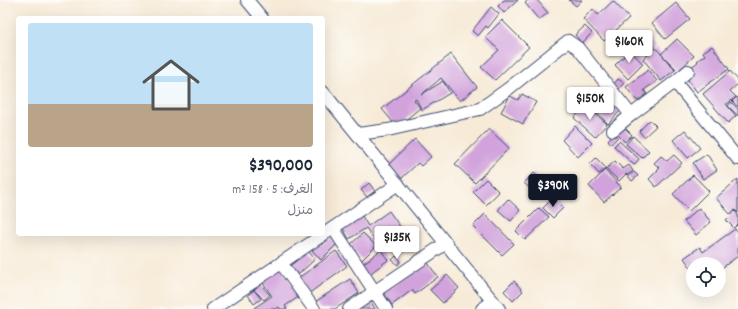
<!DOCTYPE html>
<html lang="ar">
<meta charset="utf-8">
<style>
body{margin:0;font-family:Dekko,"Playpen Sans Arabic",sans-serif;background:#f2f2f3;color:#1f2937;direction:rtl;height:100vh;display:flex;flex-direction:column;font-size:15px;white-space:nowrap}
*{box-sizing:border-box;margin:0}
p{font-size:13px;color:#747a83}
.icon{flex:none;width:22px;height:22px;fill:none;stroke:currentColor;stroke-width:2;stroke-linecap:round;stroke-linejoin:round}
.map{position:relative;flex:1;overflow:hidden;direction:ltr}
.drawer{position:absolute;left:16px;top:16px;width:309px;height:220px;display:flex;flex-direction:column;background:#fff;border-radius:4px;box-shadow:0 4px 16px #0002;direction:rtl}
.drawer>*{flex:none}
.buttons{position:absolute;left:686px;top:257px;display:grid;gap:8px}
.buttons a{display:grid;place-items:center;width:40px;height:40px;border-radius:50%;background:#fff;box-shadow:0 4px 16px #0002;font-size:20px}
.price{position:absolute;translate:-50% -34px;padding:0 9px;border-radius:4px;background:#fff;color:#222;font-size:13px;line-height:26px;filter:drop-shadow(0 1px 2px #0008)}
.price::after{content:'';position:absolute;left:50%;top:24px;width:12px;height:9px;margin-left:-6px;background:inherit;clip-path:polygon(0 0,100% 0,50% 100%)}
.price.active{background:#111827;color:#fff}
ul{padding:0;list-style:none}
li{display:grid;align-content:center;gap:8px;height:212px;padding:0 12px}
li span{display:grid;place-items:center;height:124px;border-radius:4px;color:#555}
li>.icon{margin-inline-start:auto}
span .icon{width:72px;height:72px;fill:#fffc;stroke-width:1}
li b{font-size:17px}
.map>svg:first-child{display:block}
</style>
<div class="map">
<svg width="738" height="309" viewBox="0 0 738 309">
<rect width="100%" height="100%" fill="#fdfcf7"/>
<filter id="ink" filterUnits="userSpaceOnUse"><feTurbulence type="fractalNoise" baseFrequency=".025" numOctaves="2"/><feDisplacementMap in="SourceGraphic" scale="8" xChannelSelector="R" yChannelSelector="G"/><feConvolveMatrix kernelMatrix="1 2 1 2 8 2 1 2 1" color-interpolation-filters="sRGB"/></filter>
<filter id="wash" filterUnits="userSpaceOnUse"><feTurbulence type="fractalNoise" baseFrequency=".012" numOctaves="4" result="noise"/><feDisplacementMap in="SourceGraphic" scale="16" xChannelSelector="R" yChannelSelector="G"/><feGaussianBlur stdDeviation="0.9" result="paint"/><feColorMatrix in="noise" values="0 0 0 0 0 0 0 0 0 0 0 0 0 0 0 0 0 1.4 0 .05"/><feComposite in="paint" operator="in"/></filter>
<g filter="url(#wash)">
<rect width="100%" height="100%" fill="#f7ebd8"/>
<g id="blocks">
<g fill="#d1a2dc">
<polygon points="504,0 518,0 504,13 498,6"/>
<polygon points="528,0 537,0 548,13 539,20 525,3"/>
<polygon points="569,0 582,0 576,6"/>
<polygon points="613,1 629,18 604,41 583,19 593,9 598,15"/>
<polygon points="676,3 690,19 665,39 652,23"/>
<polygon points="491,7 499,14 488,28 486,26 478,36 472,31"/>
<polygon points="502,20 529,47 495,80 481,67 499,50 485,37"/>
<polygon points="585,26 592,33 582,43 575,35"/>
<polygon points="677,39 694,56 678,71 661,54"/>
<polygon points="650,41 655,47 647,54 642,47"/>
<polygon points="712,46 729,69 697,92 683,73 698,62 697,61 705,55 703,52"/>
<polygon points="656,48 675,70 661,81 643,59"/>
<polygon points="630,50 643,64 628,79 615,65"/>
<polygon points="451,54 477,87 460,101 441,78 421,95 443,81 450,93 422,110 416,99 414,100 420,108 397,127 382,109"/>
<polygon points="648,70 657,81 644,90 647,94 637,101 626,87"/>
<polygon points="730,71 738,80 738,84 730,91 736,97 727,104 726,104 736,116 728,123 703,94"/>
<polygon points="618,79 624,83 617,91 612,86"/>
<polygon points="603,91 621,110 608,124 589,104"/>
<polygon points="522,94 536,102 523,124 501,112 510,96 518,100"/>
<polygon points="737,97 738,98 738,107 732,101"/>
<polygon points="731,102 738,109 738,116 728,106"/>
<polygon points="586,105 607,124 595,137 574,118"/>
<polygon points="650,120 656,126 644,137 639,131"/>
<polygon points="622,125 632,135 625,142 619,136 611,144 608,140"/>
<polygon points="575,126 592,143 578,157 562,140"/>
<polygon points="489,129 509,148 475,183 455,164"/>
<polygon points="685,130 700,148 688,158 673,140"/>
<polygon points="633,136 649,151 642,158 626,144"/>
<polygon points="415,139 431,157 421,166 418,163 401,179 388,165"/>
<polygon points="619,141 639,159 634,165 614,146"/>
<polygon points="707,154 717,170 703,179 693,163"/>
<polygon points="674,155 682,163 656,187 649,179 660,168 654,163 661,156 667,161"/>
<polygon points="596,158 606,168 599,174 590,164"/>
<polygon points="615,161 623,169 629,165 633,171 627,175 626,174 619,181 606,169"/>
<polygon points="605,170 621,187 604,202 589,186"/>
<polygon points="634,172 638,176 632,181 628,176"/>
<polygon points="534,173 548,186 538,196 524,183"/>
<polygon points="693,175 709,191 689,211 673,194"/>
<polygon points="486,179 499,192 486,205 473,192"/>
<polygon points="738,179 738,213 735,210 730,214 716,198"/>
<polygon points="369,183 375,191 367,197 361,190"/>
<polygon points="553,198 563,208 553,218 543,208"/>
<polygon points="508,199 520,210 511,221 498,210"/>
<polygon points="539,208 549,217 525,240 516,231"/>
<polygon points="699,208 711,222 696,235 684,221"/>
<polygon points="389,211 401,228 378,245 366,228 349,239 343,228 362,216 368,226"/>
<polygon points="735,211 738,215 738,224 734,228 726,220"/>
<polygon points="485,214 514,244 502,255 473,226"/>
<polygon points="735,229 738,233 738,256 719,270 719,264 693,264 693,271 684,258 700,247 703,252"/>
<polygon points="363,233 376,246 362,260 349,246"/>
<polygon points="331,237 337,244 321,260 311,249 319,241 322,245"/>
<polygon points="381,250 388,260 363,279 356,269"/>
<polygon points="308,251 315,259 298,275 290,266"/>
<polygon points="336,251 347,266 308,294 297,279"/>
<polygon points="396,256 401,261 398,265 392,260"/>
<polygon points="427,262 438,277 415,294 412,290 392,305 384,293"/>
<polygon points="280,267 300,296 285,306 287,309 280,309 279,307 276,309 255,309 254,308 272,296 261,280"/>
<polygon points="447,275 459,288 443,303 430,290"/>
<polygon points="350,279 359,293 335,309 320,309 315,302"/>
<polygon points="514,281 523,291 513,301 504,291"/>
<polygon points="260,284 270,295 264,300 254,290"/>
<polygon points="254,290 261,299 254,304 248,295"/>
<polygon points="371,302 375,309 360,309"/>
</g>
</g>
</g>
<g filter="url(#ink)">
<use href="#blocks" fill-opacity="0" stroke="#3c4b70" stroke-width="1"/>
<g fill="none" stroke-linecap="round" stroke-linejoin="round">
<g stroke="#3c4b70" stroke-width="14">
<g id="minor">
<polyline points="247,0 262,18"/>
<polyline points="675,82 738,159"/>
<polyline points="323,92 499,309"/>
<polyline points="613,130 631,115"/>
<polyline points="358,134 388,130 480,109 508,89 568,41 578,48 631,115 675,82 688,71"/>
<polyline points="333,228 386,309"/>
<polyline points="281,263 314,309"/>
<polyline points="213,309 398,184"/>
<polyline points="349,309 446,243"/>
<polyline points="482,309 493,301"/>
</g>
</g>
<use href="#minor" stroke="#fff" stroke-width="12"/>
</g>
</g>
</svg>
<div class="buttons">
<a><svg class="icon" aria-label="locate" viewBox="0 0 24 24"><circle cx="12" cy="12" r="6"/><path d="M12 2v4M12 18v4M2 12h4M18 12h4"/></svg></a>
</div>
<b class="price" style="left:629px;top:64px">$160K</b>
<b class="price" style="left:590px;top:121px">$150K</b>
<b class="price active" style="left:553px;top:208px">$390K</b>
<b class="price" style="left:397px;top:260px">$135K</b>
<section class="drawer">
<ul>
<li><span style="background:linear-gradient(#bfe0f5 65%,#b9a48a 0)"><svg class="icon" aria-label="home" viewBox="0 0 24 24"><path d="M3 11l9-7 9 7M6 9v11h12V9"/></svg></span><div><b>$390,000</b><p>الغرف: 5 · 158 m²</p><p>منزل</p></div></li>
</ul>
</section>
</div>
